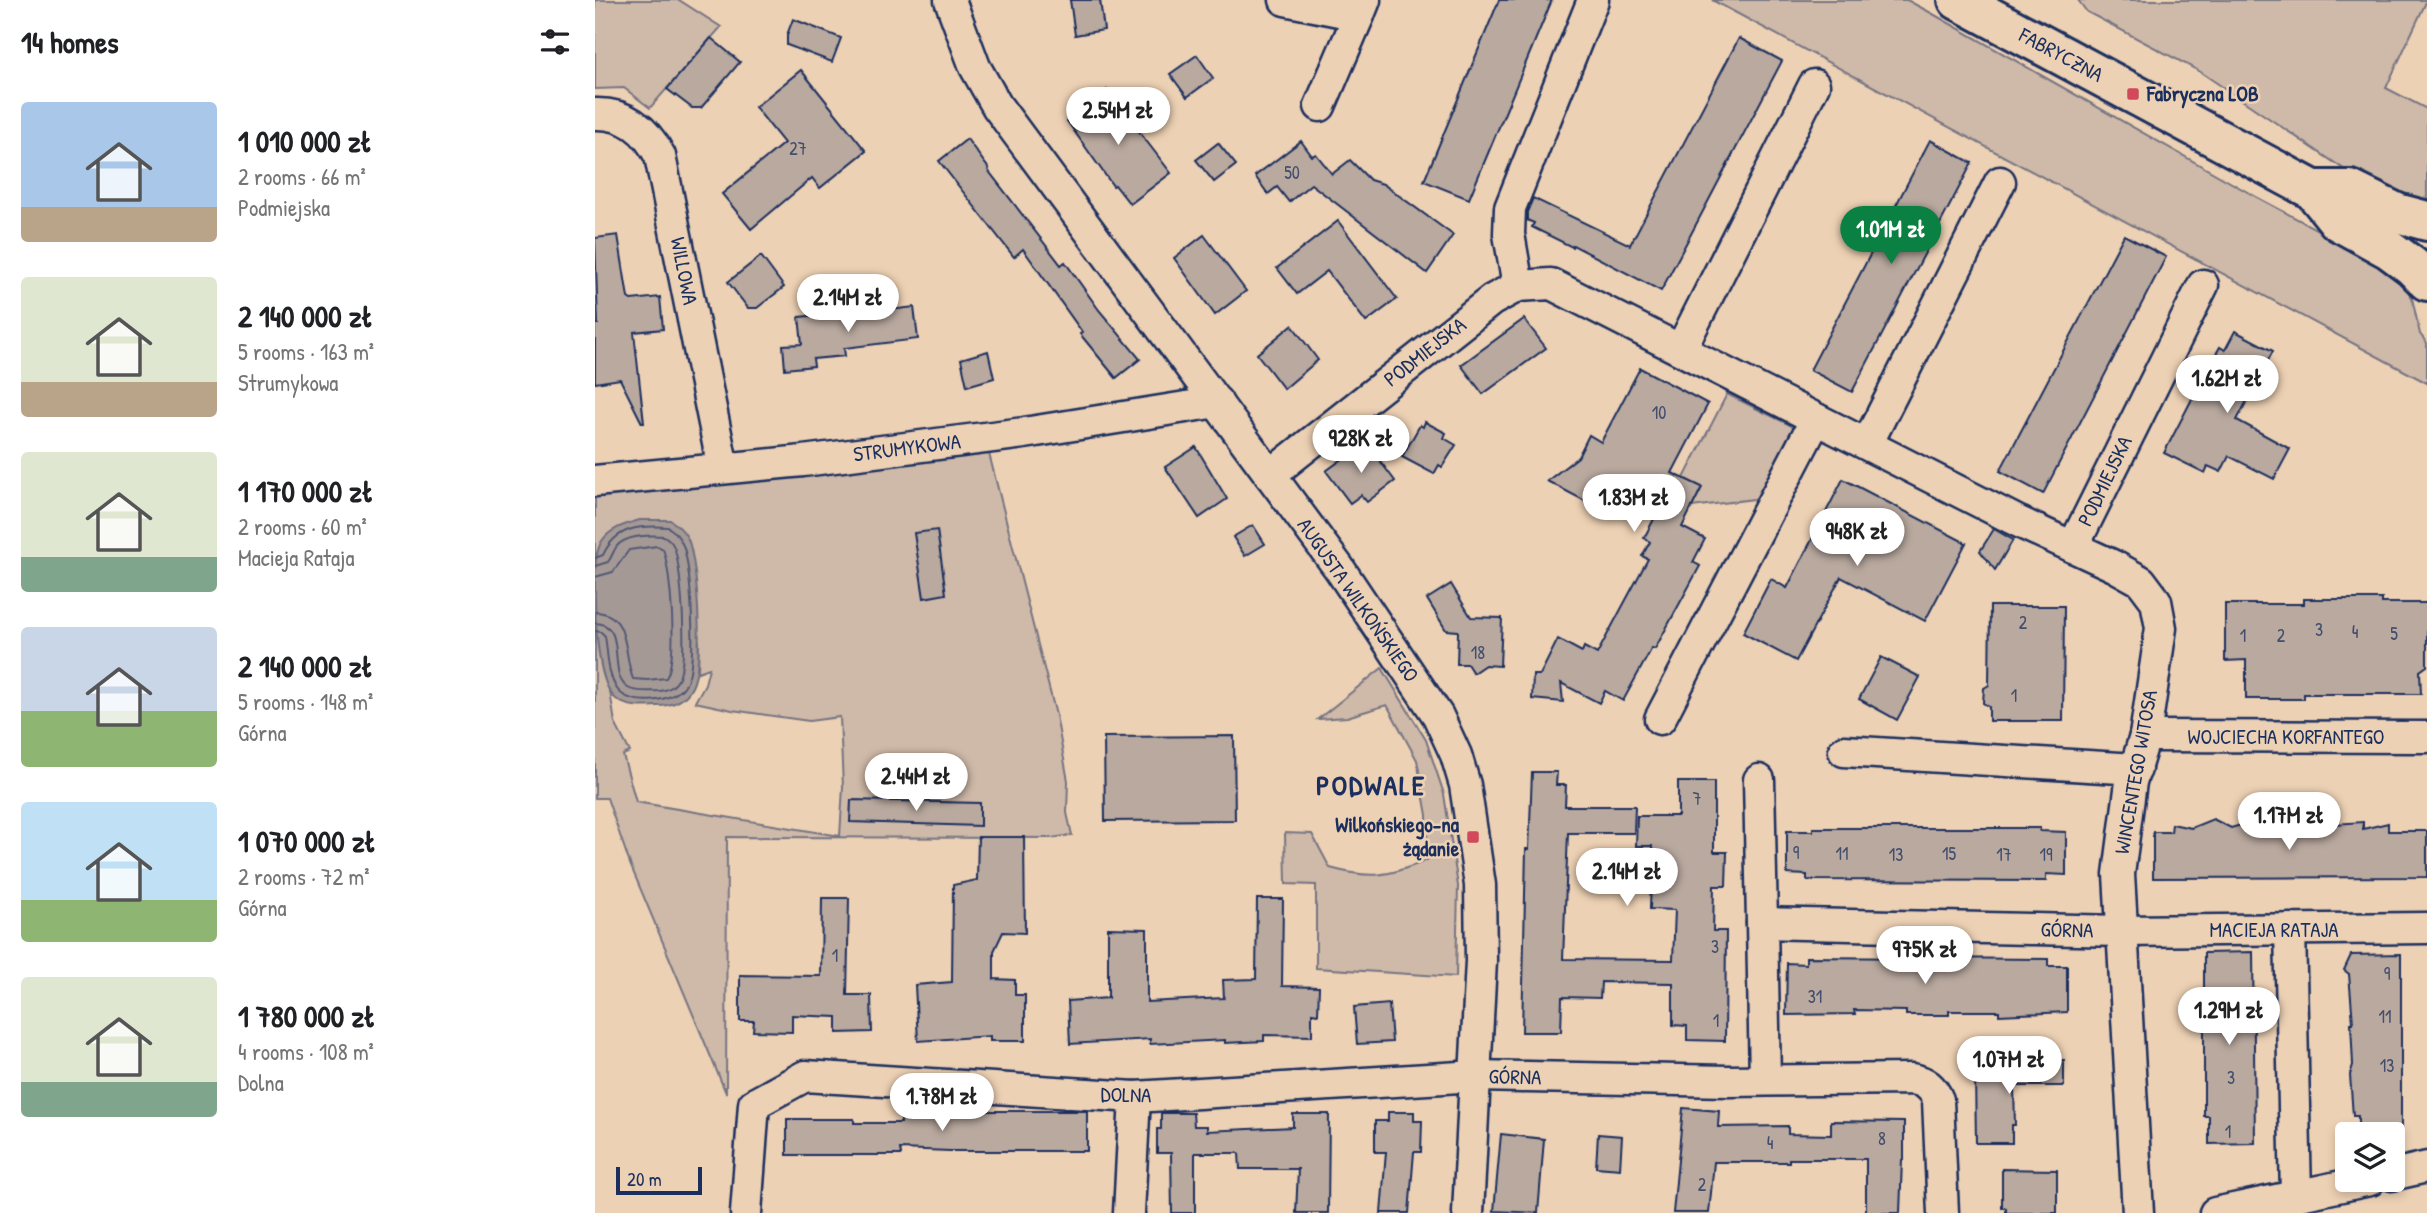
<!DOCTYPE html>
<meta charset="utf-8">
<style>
body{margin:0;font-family:"Patrick Hand",sans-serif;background:#f2f2f2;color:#202124;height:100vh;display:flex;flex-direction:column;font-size:26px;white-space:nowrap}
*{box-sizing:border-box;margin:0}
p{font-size:23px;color:#757577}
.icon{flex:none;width:38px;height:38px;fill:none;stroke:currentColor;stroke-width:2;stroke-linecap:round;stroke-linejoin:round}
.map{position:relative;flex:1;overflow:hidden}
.drawer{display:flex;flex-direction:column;background:#fff;width:595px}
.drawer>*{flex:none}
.fabs{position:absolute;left:1740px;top:1122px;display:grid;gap:14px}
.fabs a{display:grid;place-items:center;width:70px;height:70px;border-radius:7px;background:#fff;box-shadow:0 4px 10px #0003;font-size:35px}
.scale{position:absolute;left:21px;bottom:18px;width:86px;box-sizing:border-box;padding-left:7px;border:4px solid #1b2f5e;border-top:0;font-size:19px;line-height:24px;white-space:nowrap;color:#1b2f5e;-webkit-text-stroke:5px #edd1b4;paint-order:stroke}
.price{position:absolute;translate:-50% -60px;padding:0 16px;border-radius:24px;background:#fff;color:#222;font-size:23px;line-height:46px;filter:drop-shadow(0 2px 4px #0008)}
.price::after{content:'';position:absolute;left:50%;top:42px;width:21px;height:16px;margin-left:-10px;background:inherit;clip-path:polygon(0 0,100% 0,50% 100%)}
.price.selected{background:#0b8043;color:#fff}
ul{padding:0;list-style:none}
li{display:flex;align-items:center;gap:21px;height:175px;padding:0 21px}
li span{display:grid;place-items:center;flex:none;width:196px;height:140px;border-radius:7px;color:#555}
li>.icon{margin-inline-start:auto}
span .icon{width:84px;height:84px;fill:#fffc;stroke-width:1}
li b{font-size:30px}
h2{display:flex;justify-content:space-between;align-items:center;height:84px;padding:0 21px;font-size:30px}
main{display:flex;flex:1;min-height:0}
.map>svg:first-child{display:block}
</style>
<main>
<section class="drawer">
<h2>14 homes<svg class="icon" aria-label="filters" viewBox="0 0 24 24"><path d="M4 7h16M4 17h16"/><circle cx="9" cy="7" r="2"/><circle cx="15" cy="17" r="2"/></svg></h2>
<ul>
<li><span style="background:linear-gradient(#a9c7e8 75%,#b9a48a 0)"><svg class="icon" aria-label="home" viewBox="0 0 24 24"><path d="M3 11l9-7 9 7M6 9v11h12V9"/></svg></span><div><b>1 010 000 zł</b><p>2 rooms · 66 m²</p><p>Podmiejska</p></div></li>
<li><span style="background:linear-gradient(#dfe7d0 75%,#b9a48a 0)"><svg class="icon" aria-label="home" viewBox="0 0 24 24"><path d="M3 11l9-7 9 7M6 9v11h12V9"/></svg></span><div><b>2 140 000 zł</b><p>5 rooms · 163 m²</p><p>Strumykowa</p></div></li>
<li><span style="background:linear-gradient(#dfe7d0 75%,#7fa58c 0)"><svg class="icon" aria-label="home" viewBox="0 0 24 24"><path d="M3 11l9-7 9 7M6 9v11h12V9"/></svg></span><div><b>1 170 000 zł</b><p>2 rooms · 60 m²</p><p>Macieja Rataja</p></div></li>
<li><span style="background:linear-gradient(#c9d6e8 60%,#8fb573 0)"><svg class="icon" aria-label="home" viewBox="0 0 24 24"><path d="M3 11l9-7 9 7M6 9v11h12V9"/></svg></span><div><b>2 140 000 zł</b><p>5 rooms · 148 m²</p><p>Górna</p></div></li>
<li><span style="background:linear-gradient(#bfe0f5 70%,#8fb573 0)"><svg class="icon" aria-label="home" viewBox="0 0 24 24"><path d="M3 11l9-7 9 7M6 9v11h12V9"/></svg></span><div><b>1 070 000 zł</b><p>2 rooms · 72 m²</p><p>Górna</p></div></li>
<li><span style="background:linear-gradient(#dfe7d0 75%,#7fa58c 0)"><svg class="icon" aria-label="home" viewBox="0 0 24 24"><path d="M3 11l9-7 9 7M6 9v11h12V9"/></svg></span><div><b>1 780 000 zł</b><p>4 rooms · 108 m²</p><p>Dolna</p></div></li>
</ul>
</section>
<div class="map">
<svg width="1832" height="1213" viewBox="0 0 1832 1213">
<rect width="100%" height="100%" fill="#edd1b4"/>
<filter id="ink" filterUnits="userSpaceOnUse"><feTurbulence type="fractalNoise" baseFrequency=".0143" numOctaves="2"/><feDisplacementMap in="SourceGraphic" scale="14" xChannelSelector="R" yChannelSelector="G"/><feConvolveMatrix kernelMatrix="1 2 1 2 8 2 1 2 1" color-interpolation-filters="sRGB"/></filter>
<g filter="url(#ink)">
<g fill="#cfb9a8" stroke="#757483" stroke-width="2">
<polygon points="0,0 84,0 126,27 55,108 29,88 0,89"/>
<polygon points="1117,0 1312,0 1338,14 1656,194 1803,273 1817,298 1825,334 1832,343 1832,383"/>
<polygon points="1483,0 1832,0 1791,88 1832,109 1832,207 1774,186 1604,71 1492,12"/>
<polygon points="1132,394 1201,428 1166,498 1097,507 1107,488 1089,478"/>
<polygon points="390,438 461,715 473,781 472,813 477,835 456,838 132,837 131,1093 35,864 12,798 0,798 0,596 5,658 15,691 20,723 35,752 28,755 41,802 245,836 248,787 245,717 214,721 137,710 100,702 110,684 114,668 103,672 104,641 1,560 0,569 0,481"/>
<path d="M787 668 831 740 849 794 863 886 861 977 721 968V885L691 884 690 833 717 834 735 868C775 879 793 877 832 860V815L822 760 792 705 752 717 723 719Z"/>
</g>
<path fill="#a59996" stroke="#6e6f80" stroke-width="2" d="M45 520H75C83 525 89 531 93 539 103 564 109 664 97 687 90 701 77 706 62 706 48 707 33 708 21 699 1 683 0 611 0 586 0 544 3 531 45 520Z"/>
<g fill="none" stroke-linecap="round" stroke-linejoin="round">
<g stroke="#525974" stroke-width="2">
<path d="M0 558 8 555C21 527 44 525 73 527 81 532 86 539 89 548 96 574 102 659 92 682 82 703 35 708 22 689 12 674 13 653 10 636L6 632 0 631"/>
<path d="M0 566 13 562C17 557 18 551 22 546 32 535 55 535 69 536 74 539 77 542 79 547 87 567 93 663 83 680 79 687 72 690 65 691 56 691 41 693 33 688 11 674 34 624 0 623"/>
<path d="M0 577 18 572 34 550 62 546 68 549C76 570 83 660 71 678L52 680 38 679C28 654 36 613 0 612"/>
</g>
</g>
<g fill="#b9a99f" stroke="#1b2f5e" stroke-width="2">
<polygon points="475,0 505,0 509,30 480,35"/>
<polygon points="904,0 957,0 874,199 829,181"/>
<polygon points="198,19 246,38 237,62 192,45 192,35"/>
<polygon points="116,38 145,62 106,108 97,108 72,89"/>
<polygon points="1144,38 1187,61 1066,291 978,245 977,247 937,227 939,223 932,220 932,212 938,198 1035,245"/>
<polygon points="602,55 618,78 592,97 575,74"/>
<polygon points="206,70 271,151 225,188 217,178 156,229 127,194 189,143 160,107"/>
<polygon points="512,90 576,173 535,204 520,185 518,186 472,121"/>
<polygon points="372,139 394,169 393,170 466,265 470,262 504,310 545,359 521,378 485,334 487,332 428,249 419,257 344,161"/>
<polygon points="1335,140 1377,163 1257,392 1215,370"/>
<polygon points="706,141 717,156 721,154 737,174 755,160 775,180 788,184 858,235 832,273 716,184 694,202 682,187 673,194 660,176"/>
<polygon points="623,143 641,165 619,182 601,160"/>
<polygon points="743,221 802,299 771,322 732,271 702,294 682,268"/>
<polygon points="23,235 33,298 36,300 65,297 68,329 39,332 49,423 47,423 25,379 0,383 0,324 3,324 0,238"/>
<polygon points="609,235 651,291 620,315 579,258"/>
<polygon points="1529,235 1571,257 1448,494 1405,471"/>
<polygon points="166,256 189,287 162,308 153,308 133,282"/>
<polygon points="319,307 323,339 249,348 250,356 218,359 219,366 190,369 188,345 207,344 204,317 245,313 246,316"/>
<polygon points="929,319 951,348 888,394 866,365"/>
<polygon points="697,325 723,360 689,389 662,354"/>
<polygon points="1640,331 1678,351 1642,420 1695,449 1679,479 1634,456 1626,472 1613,466 1610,473 1569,453 1612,370 1625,347 1630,350"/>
<polygon points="393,351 399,378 372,386 366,359"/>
<polygon points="1045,368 1113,404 1077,473 1107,487 1087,527 1110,539 1098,562 1105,566 1060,649 1057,648 1028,701 1010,691 1004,703 966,683 968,702 937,699 938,675 945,675 963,639 987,652 989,647 1002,654 1053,559 1047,556 1055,542 1049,538 1068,502 1029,482 1013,513 952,481 983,457 994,435 1006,442"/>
<polygon points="830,422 851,433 849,438 861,445 847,467 844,465 839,474 807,457 825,425 828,427"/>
<polygon points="771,442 800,481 772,502 766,495 755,503 731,471"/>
<polygon points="601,447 632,499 604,518 570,467"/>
<polygon points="1248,479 1371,543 1330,621 1246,577 1201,661 1148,633 1176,579 1192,588"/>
<polygon points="658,525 670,544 650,556 638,537"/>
<polygon points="1399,529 1418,540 1400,570 1385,551"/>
<polygon points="342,530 351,594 329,598 319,533"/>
<polygon points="856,584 876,617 907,618 905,666 890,665 878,673 872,664 862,664 863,631 851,630 832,599"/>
<polygon points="1709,599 1787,599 1787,603 1832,603 1832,666 1825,671 1826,694 1709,694 1709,699 1651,699 1651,660 1630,661 1630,604 1709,604"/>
<polygon points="1395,606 1469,606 1468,721 1394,721 1394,707 1388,703 1389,688 1394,685"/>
<polygon points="1286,657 1325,677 1302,720 1264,699"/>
<polygon points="639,736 640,820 510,821 509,737"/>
<polygon points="937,772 962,772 961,785 971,785 970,806 1040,806 1039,833 973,833 968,959 1078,960 1080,910 1055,909 1057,846 1041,846 1042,816 1083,816 1083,782 1119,782 1119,852 1132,852 1131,886 1119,886 1118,931 1131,931 1130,1041 1092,1040 1092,1026 1078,1025 1078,983 1006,982 1005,998 967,997 966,1032 927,1032 931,849 934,849"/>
<polygon points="256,800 385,803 385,826 255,822"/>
<polygon points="1618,819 1636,828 1653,823 1652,832 1674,823 1674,833 1710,819 1724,825 1768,822 1768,829 1793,823 1793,831 1832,831 1832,877 1558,878 1558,832 1576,832 1577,824 1596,828"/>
<polygon points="1218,828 1445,828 1445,831 1471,832 1471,875 1451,874 1451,881 1212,880 1212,875 1192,874 1192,831 1218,831"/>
<polygon points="383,837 429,837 430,933 408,932 399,951 399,979 420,980 420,995 430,995 430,1041 395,1041 395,1036 323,1041 320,985 357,982 358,885 382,880"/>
<polygon points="227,898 254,898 252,995 276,995 277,1032 242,1033 242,1017 197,1015 197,1032 158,1031 159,1021 145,1021 145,975 226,976"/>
<polygon points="662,899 688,899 687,986 724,987 723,1014 717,1013 717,1036 669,1035 669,1041 630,1043 630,1040 555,1044 555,1039 475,1044 473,1001 513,998 513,928 552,929 552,1002 629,998 628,980 661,979"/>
<polygon points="1658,952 1660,1143 1614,1144 1614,1116 1609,1116 1609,953"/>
<polygon points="1806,954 1806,1134 1763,1134 1763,1116 1758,1116 1755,1075 1758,1065 1756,1023 1758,1023 1754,974 1749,970 1756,955"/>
<polygon points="1211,957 1453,959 1453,966 1472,966 1472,1012 1404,1015 1404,1011 1354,1011 1354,1015 1311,1015 1311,1011 1259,1010 1260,1014 1191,1015 1192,963 1211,964"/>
<polygon points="794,1004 797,1042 762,1044 759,1007"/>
<polygon points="1415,1060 1469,1060 1469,1086 1419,1086 1420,1125 1417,1125 1417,1143 1381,1143 1380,1074 1416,1074"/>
<polygon points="1088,1108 1124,1111 1123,1127 1193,1126 1193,1134 1236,1135 1236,1121 1309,1122 1309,1160 1307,1160 1305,1213 1271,1213 1271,1159 1194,1159 1194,1162 1119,1162 1114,1213 1078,1213"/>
<polygon points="306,1111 492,1111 492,1151 355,1151 305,1149 306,1155 192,1155 192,1119 259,1119 259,1123 306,1123"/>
<polygon points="793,1112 819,1112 819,1121 827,1121 826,1152 819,1152 814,1213 786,1213 791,1152 780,1152 780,1121 793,1121"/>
<polygon points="566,1113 598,1113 599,1126 612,1126 612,1131 698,1127 698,1114 734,1114 733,1213 701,1213 703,1169 645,1169 644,1153 600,1153 600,1213 577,1213 576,1153 562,1153 562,1129 566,1129"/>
<polygon points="906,1134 949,1139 943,1213 899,1211"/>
<polygon points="1003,1134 1027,1136 1025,1169 1001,1167"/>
<polygon points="1407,1169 1462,1170 1462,1213 1411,1213 1411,1208 1407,1208"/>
</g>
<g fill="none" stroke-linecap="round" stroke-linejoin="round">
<g stroke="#1b2f5e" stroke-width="35">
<g id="street">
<polyline points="355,0 380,67 402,106 744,568 843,716 861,755 870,785 885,885 886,961 873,1213"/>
<polyline points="690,0 764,15 770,0"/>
<polyline points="725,106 764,15"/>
<path d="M0 114C31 113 51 129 65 156L128 468"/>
<polyline points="923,286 914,234 915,208 998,0"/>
<polyline points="1086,349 1219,85"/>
<polyline points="1272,444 1405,182"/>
<polyline points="675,475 897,300 923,286 956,284 1424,522 1519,566 1546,581 1561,601 1566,628 1550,736 1536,782 1524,874 1543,1213"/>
<polyline points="0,481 208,461 429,433 622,402"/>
<polyline points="1478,547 1608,285"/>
<polyline points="1065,719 1221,419"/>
<polyline points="1550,736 1832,737"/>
<polyline points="1249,751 1541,769"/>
<polyline points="1164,780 1167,923"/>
<polyline points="1695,929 1701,1196"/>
<polyline points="1170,1080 1167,923 1525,931 1832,928"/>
<polyline points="1797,1175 1832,1167"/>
<path d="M151 1213 159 1104 210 1076 540 1097 881 1076 1134 1081 1317 1079C1330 1081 1338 1087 1343 1100L1348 1213"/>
<polyline points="534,1213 540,1097"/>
<polyline points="1620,1213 1775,1180"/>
</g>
</g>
<g stroke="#1b2f5e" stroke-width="44">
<g id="secondary">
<polyline points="1363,0 1718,190 1743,221 1794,249 1817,266 1832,281"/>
<polyline points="1718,190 1755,190 1802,213 1832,221"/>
</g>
</g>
<use href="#street" stroke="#edd1b4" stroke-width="30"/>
<use href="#secondary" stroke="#edd1b4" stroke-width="38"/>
</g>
</g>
<g fill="#d1495b" stroke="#edd1b4" stroke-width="2.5">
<rect x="1531" y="87" width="14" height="14" rx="3.5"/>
<rect x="871" y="830" width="14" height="14" rx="3.5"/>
</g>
<g text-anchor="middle" stroke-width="5" stroke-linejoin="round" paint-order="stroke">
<g font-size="18" fill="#424e6e">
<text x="203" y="155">27</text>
<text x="697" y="179">50</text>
<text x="1064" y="419">10</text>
<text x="1428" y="629">2</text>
<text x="1724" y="636">3</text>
<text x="1760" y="638">4</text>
<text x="1799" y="640">5</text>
<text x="1648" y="642">1</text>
<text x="1686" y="642">2</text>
<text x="883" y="659">18</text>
<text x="1419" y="702">1</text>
<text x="1102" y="805">7</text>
<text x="1201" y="859">9</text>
<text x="1247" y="860">11</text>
<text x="1354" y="860">15</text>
<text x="1301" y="861">13</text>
<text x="1409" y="861">17</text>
<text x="1451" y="861">19</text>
<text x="1120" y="953">3</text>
<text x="240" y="962">1</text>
<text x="1792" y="980">9</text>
<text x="1220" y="1003">31</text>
<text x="1790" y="1023">11</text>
<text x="1121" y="1027">1</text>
<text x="1792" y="1072">13</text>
<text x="1636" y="1084">3</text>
<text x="1633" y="1138">1</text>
<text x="1287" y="1145">8</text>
<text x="1175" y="1149">4</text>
<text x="1107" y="1191">2</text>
</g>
<g font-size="21" fill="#1b2f5e" stroke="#edd1b4">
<text transform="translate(1466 55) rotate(28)" y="7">FABRYCZNA</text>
<text transform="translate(89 271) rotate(79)" y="7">WILLOWA</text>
<text transform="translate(830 352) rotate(-38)" y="7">PODMIEJSKA</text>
<text transform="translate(312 448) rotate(-7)" y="7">STRUMYKOWA</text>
<text transform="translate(1510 481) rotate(-64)" y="7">PODMIEJSKA</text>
<text transform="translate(763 600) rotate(55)" y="7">AUGUSTA WILKOŃSKIEGO</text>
<text x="1691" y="744">WOJCIECHA KORFANTEGO</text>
<text transform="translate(1541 772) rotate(-80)" y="7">WINCENTEGO WITOSA</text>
<text transform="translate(1472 930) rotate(1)" y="7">GÓRNA</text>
<text x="1679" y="937">MACIEJA RATAJA</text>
<text transform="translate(920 1077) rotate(1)" y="7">GÓRNA</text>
<text transform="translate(531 1095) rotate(1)" y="7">DOLNA</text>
</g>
<g font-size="21" font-weight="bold" fill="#1b2f5e" stroke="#edd1b4" text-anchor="start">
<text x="1552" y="101">Fabryczna LOB</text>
<text x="864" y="832" text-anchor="end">Wilkońskiego-na<tspan x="864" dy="24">żądanie</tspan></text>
</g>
<g font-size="28" font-weight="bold" letter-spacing="2" fill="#1b2f5e" stroke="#edd1b4">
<text x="776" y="795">PODWALE</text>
</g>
</g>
</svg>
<div class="fabs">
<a><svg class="icon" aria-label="layers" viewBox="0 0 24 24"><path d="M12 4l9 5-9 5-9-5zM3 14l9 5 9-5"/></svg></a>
</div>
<div class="scale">20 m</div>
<b class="price" style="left:523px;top:147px">2.54M zł</b>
<b class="price selected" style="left:1296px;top:266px">1.01M zł</b>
<b class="price" style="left:253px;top:334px">2.14M zł</b>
<b class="price" style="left:1632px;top:415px">1.62M zł</b>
<b class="price" style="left:766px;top:475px">928K zł</b>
<b class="price" style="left:1039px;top:534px">1.83M zł</b>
<b class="price" style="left:1262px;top:568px">948K zł</b>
<b class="price" style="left:321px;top:813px">2.44M zł</b>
<b class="price" style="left:1694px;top:852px">1.17M zł</b>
<b class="price" style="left:1032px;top:908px">2.14M zł</b>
<b class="price" style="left:1330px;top:986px">975K zł</b>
<b class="price" style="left:1634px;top:1047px">1.29M zł</b>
<b class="price" style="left:1414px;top:1096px">1.07M zł</b>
<b class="price" style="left:347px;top:1133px">1.78M zł</b>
</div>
</main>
